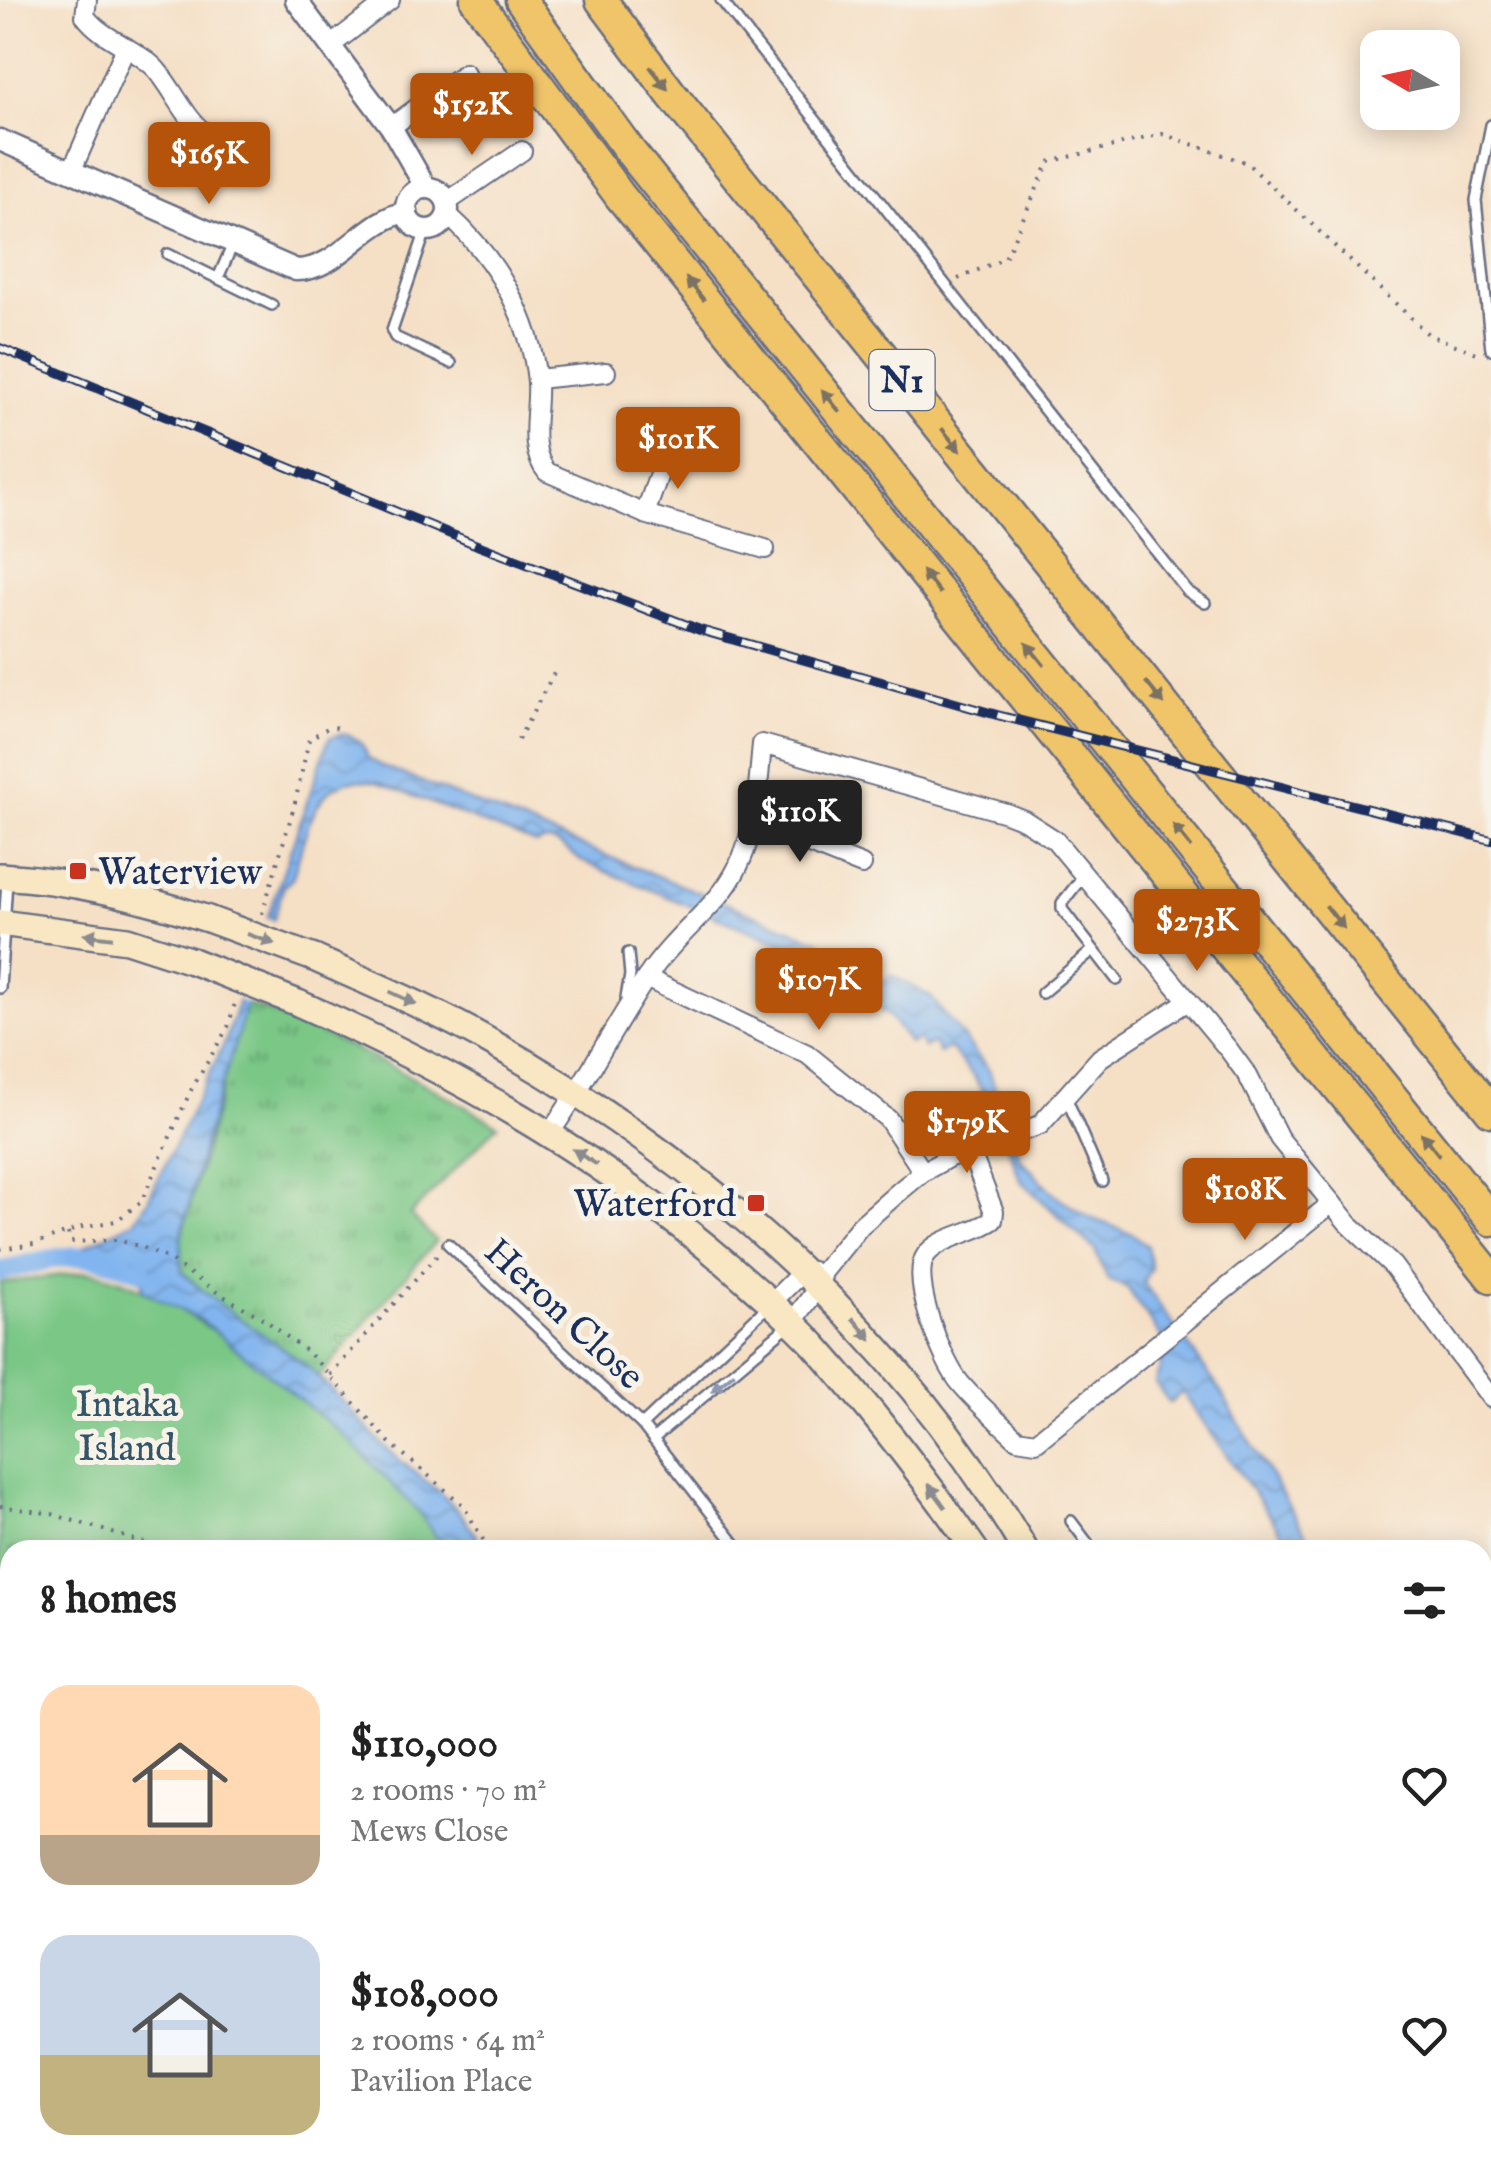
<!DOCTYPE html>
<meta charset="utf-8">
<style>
body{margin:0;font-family:"IM FELL English",serif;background:#f2f2f2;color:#222;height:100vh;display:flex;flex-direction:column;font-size:38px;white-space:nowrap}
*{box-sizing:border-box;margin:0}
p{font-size:32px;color:#767676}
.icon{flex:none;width:55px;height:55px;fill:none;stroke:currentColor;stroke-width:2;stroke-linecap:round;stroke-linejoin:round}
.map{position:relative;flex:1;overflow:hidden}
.drawer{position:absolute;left:0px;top:1540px;width:1492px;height:642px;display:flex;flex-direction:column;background:#fff;border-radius:30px 30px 0 0;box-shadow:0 5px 25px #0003}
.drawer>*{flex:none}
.needle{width:65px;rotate:279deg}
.tools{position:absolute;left:1360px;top:30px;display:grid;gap:20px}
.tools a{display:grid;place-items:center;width:100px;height:100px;border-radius:20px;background:#fff;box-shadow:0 5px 25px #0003;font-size:50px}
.price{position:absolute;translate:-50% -85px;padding:0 22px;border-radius:10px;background:#b45309;color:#fff;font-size:32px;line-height:65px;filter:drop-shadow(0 2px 5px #0008)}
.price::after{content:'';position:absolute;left:50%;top:60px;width:30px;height:22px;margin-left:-15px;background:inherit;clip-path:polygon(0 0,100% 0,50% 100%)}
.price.selected{background:#222;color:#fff}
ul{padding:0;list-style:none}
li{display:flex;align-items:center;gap:30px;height:250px;padding:0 40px}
li span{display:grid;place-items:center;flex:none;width:280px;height:200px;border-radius:30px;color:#555}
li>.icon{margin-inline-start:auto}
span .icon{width:120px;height:120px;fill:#fffc;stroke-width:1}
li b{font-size:42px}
h2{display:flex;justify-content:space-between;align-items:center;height:120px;padding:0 40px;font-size:42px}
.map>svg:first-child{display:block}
</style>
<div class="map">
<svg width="1491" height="2181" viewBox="0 0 1491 2181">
<defs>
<pattern id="grass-tufts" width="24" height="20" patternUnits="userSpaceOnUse" patternTransform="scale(2.5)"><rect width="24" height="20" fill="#7ac786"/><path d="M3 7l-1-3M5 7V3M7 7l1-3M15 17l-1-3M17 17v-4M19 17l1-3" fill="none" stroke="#63a271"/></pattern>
<pattern id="water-waves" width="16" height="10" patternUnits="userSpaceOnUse" patternTransform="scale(2.5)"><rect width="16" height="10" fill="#82b5ef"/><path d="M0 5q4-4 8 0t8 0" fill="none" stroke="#6a94c5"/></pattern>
</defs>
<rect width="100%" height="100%" fill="#f7f3e8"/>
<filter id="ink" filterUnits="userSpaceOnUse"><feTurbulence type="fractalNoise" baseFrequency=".01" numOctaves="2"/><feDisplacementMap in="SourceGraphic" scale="20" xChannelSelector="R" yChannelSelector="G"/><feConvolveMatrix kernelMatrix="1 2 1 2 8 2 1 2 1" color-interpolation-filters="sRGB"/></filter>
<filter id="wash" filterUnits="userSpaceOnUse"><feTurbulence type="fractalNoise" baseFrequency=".0048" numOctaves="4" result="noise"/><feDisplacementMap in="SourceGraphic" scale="40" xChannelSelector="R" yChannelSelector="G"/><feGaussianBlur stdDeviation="2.25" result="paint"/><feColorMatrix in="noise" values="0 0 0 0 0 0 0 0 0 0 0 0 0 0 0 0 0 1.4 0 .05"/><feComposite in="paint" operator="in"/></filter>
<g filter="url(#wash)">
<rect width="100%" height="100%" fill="#f5dfc5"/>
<path fill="url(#grass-tufts)" stroke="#4a7b72" stroke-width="2.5" d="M245 1003C334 1035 417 1078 498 1125L410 1215 436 1241 319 1377C275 1339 223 1313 182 1272L181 1238Z"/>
<path fill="#7ac786" stroke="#4a7b72" stroke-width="2.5" d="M86 1272C180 1279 399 1468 446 1550H10V2172H1068L1077 2181H0V1283Z"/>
<g fill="url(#water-waves)" stroke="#4e72a6" stroke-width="2.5">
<path d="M342 734C358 737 363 743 368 758L382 766 820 941C836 968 843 972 875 969L884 981 891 975 930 996 989 1070 1020 1158 1055 1195 1090 1218 1133 1234 1147 1246 1151 1268 1143 1282 1217 1386 1315 1550H1294L1182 1392 1170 1403 1155 1383 1167 1346 1127 1287 1108 1280 1095 1250 1021 1181 995 1112 974 1077 949 1047 939 1053 933 1043 924 1048 918 1039 910 1044 888 1015 869 1002 859 989 819 976 803 953 581 861C568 849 554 836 536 844L377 782C313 769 308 831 292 879L284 886 204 1143 181 1238 182 1272C220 1310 262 1331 304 1364 335 1389 357 1419 384 1446 422 1483 460 1498 483 1550H446L416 1509 345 1436 201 1320 143 1291 141 1271 110 1259 70 1254 134 1221 146 1204 225 1042 329 738Z"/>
<polygon points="946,2173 951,2181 664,2181 656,2173"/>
</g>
<polygon fill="#f5dfc5" points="261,917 277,922 250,1004 234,999"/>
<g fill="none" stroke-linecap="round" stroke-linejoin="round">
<path stroke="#82b5ef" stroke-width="20" d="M0 1271C61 1257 80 1247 141 1271"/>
</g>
</g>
<g filter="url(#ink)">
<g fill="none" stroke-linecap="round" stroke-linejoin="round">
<g stroke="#676d82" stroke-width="14">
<g id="service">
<polyline points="721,0 1187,591 1205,603"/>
<polyline points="1491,125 1476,200 1491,349"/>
<polyline points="426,230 392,331 395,337 451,363"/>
<polyline points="168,254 272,305"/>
<polyline points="218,278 233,244"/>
<polyline points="1084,875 1062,903 1062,909 1117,980"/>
<polyline points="0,988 7,881"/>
<polyline points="1042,993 1093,950"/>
<polyline points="626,998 630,975 628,953"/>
<polyline points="1066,1097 1102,1181"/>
<polyline points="448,1244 642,1425 740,1550"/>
<polyline points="642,1425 770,1304"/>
<polyline points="653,1439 790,1324"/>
<polyline points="1071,1521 1093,1550"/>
<polyline points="1223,2172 1230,2181"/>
</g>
</g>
<g stroke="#676d82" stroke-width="22">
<g id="minor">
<path d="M87 0 85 16C102 39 133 47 154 67 171 84 187 123 207 134 221 141 230 141 243 133"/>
<polyline points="330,46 390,0"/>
<polyline points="391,127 465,73"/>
<polyline points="71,172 126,47"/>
<polyline points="447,202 522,151"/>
<path d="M448 215C496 258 531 318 537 382 539 412 527 449 547 472L645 514 765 549"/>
<polyline points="537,379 606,372"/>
<polyline points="645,514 666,454"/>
<polyline points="754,822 862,865"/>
<polyline points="646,978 807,1054 888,1119 923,1172"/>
<path d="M550 1133C585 1083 613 1028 647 977 667 947 695 923 718 897 756 853 757 798 762 744L1006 813 1024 820 1055 840 1229 1050 1248 1076 1279 1138 1348 1223 1393 1266 1491 1398"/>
<path d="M970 1150 994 1212 993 1220C975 1233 939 1237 926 1255 909 1279 943 1364 961 1384 978 1404 998 1421 1017 1439L1036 1442 1332 1203"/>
<polyline points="771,1303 803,1271 812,1271"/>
<polyline points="792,1323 819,1286 823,1272 860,1226 901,1190 923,1172 950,1157 1040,1125 1100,1058 1188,1001"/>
<polyline points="1482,1674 1491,1668"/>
<polyline points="1482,1988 1491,1999"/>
</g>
</g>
<g stroke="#676d82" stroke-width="25">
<g id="tertiary">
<polyline points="296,0 391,127 426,188"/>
<path d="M0 140 296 270C340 270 364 219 407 212"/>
<circle cx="427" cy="209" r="21"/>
</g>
</g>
<g stroke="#676d82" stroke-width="30">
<g id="secondary">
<path d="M0 876C72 880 140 897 208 919"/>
<polyline points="0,923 127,940 192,961"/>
<path d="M314 958C374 985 435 1010 492 1043 710 1166 898 1334 1025 1550"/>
<path d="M298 1003C455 1072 604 1157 734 1270 762 1295 792 1320 817 1348 874 1412 926 1480 975 1550"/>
<polyline points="1394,2172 1401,2181"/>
<polyline points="1454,2172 1461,2181"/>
</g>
</g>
<g stroke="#676d82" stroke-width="35">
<g id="motorway">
<polyline points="476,0 620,196 1491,1277"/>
<polyline points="521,0 632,154 1491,1220"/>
<polyline points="601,0 672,95 1491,1111"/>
</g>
</g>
<g stroke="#676d82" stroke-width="4" stroke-dasharray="2.5 8" stroke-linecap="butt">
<polyline points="958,279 1005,258 1049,162 1162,134 1247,163 1429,335 1477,353"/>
<polyline points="518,740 554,673"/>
<polyline points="262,914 294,807 309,739 329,727 344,728"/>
<polyline points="68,1233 70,1242 117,1240 142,1247 169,1259 218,1293 264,1319 311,1355 389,1442 463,1505 489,1550"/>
<polyline points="0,1249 34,1244 82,1227 116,1221 141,1202 190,1092 228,1027 236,1000"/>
<polyline points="330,1375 440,1252"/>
<polyline points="0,1506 52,1514 151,1545 184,1550"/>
<polyline points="489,2172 512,2181"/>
<polyline points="525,2172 535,2181"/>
<polyline points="581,2172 610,2181"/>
<polyline points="1113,2172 1120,2181"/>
<polyline points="339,2181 346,2172"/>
<polyline points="417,2181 431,2172"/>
<polyline points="538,2181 553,2172"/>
</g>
<use href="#service" stroke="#fff" stroke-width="9"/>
<use href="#minor" stroke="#fff" stroke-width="18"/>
<use href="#tertiary" stroke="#fff" stroke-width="20"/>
<use href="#secondary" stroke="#f9e7c3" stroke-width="25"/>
<use href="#motorway" stroke="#f0c469" stroke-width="30"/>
<g stroke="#1b2f5e" stroke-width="10">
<polyline id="rail" points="0,348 477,545 700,630 997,715 1491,840"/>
</g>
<use href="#rail" stroke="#f7f3e8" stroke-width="6" stroke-dasharray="19" stroke-linecap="butt"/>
<g stroke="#676d82" stroke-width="30" stroke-linecap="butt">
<g id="secondary-bridge">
<polyline points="208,919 314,958"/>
<polyline points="192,961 298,1003"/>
</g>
</g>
<use href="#secondary-bridge" stroke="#f9e7c3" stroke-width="25"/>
</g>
<defs><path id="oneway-solid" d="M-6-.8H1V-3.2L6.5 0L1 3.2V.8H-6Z" transform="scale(2.5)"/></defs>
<g fill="#7b7263">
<use href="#oneway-solid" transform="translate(659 78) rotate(52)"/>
<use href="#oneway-solid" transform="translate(695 289) rotate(-129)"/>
<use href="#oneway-solid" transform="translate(831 401) rotate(-129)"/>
<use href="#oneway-solid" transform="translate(951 440) rotate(51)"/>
<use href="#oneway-solid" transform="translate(931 582) rotate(-129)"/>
<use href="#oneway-solid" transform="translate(1035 654) rotate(-129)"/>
<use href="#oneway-solid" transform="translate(1155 693) rotate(51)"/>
<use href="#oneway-solid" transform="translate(1182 836) rotate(-129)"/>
<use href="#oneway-solid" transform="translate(1335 917) rotate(51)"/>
<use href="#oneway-solid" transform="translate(1430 1144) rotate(-129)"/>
</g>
<g fill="#8a8b90">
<use href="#oneway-solid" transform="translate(98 936) rotate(-173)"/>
<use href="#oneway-solid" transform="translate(261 939) rotate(20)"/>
<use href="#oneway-solid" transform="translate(403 998) rotate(25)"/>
<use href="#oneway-solid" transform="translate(585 1157) rotate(-147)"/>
<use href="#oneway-solid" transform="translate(862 1329) rotate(49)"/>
<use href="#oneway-solid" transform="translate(937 1496) rotate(-126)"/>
</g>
<use fill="#8d97ae" href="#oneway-solid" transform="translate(723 1382) rotate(141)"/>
</g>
<g fill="#c8321e" stroke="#f7f3e8" stroke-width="4">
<rect x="68" y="861" width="20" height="20" rx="5"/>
<rect x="746" y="1193" width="20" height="20" rx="5"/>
</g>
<g text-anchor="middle" stroke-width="10" stroke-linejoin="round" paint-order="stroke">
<rect fill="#f7f3e8" stroke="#5d6a87" stroke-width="2.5" x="869.5" y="350" width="65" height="60" rx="8"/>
<g font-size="35" font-weight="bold" fill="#1b2f5e">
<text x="902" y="392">N1</text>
</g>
<g font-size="38" fill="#1b2f5e" stroke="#f7f3e8" text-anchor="start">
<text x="98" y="884">Waterview</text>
<text x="736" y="1216" text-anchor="end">Waterford</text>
</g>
<g font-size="38" fill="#1b2f5e" stroke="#f7f3e8">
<text transform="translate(565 1313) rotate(43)" y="13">Heron Close</text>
</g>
<g font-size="38" fill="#335568" stroke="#f7f3e8">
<text x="127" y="1416">Intaka<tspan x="127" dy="44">Island</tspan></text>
</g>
</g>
</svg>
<div class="tools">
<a><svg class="needle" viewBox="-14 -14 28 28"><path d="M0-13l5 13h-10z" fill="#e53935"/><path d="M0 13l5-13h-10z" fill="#767676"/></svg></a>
</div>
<b class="price" style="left:472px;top:158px">$152K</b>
<b class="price" style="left:209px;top:207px">$165K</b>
<b class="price" style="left:678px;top:492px">$101K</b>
<b class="price selected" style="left:800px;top:865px">$110K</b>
<b class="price" style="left:1197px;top:974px">$273K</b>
<b class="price" style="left:819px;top:1033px">$107K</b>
<b class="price" style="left:967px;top:1176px">$179K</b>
<b class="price" style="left:1245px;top:1243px">$108K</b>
<section class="drawer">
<h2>8 homes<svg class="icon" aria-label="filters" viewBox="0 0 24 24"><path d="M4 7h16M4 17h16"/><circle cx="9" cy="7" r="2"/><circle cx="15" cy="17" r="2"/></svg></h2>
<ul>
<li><span style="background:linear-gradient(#ffd9b3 75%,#b9a48a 0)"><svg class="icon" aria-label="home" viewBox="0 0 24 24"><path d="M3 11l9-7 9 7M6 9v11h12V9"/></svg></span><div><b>$110,000</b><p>2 rooms · 70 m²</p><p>Mews Close</p></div><svg class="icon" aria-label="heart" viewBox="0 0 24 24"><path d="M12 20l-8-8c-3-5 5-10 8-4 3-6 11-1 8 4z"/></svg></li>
<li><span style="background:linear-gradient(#c9d6e8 60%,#c2b280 0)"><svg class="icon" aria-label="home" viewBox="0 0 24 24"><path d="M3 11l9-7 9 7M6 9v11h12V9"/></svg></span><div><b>$108,000</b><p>2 rooms · 64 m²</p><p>Pavilion Place</p></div><svg class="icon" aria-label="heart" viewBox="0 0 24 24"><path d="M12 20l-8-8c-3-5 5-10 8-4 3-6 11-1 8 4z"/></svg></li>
</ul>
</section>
</div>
